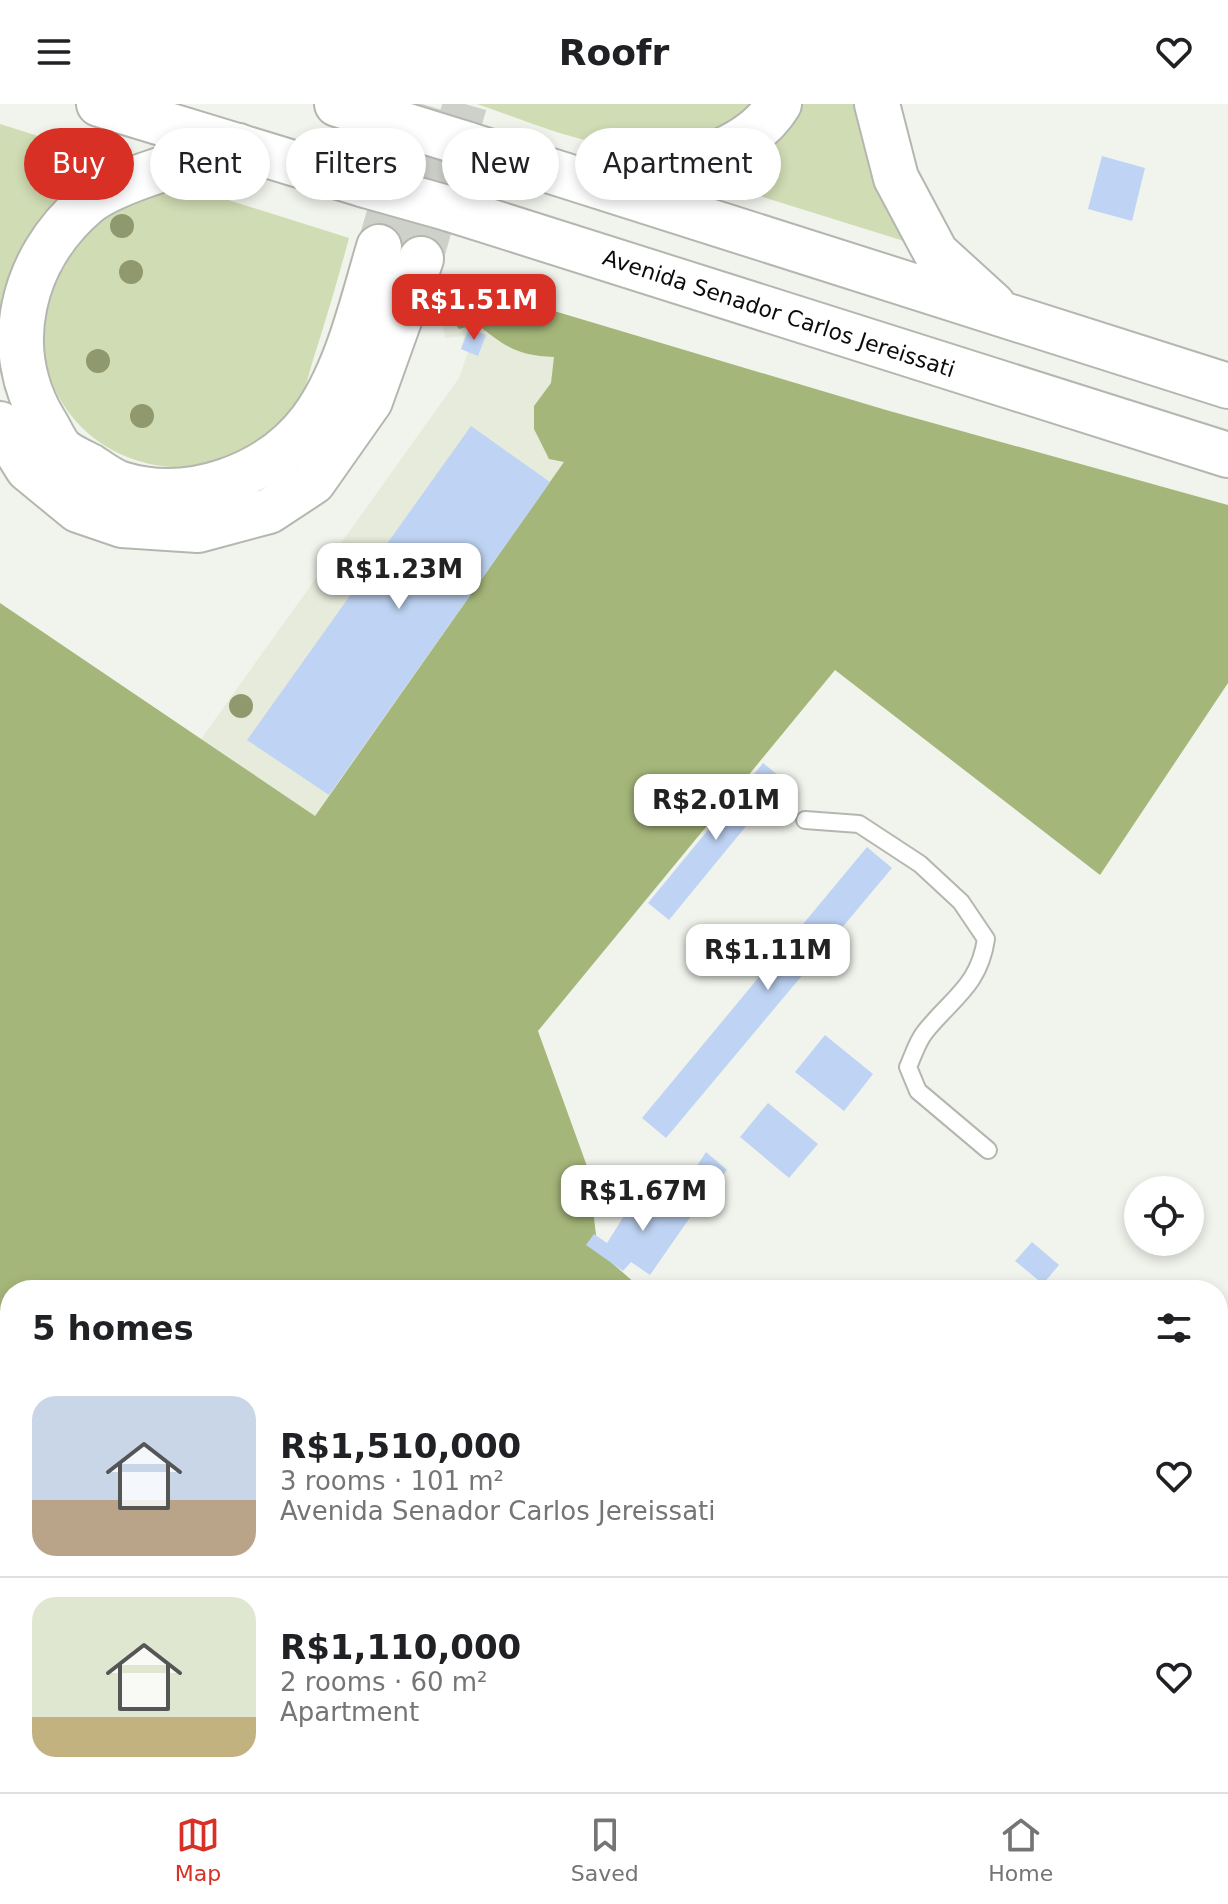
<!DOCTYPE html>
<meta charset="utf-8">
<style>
body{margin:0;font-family:"DejaVu Sans",sans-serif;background:#f6f6f6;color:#202124;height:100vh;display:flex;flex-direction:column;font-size:30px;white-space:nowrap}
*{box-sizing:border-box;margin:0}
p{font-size:26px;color:#757577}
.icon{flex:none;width:44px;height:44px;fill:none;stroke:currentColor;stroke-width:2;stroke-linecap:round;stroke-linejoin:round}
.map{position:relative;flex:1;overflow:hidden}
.sheet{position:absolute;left:0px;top:1176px;width:1228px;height:512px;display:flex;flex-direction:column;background:#fff;border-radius:32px 32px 0 0;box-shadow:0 4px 12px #0003}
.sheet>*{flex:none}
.banner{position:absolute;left:24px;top:24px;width:800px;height:72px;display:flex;gap:16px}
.controls{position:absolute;left:1124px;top:1072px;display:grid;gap:16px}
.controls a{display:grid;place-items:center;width:80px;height:80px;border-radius:50%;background:#fff;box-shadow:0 4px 12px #0003;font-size:40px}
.price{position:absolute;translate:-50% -68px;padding:0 18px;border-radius:16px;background:#fff;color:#222;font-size:26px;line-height:52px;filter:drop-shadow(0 2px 4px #0008)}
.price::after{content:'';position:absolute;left:50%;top:48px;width:24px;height:18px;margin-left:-12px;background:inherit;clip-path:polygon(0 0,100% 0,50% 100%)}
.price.on{background:#d93025;color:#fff}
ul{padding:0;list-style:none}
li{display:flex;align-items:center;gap:24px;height:200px;padding:0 32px}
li+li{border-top:2px solid #e0e0e0}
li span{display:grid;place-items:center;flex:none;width:224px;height:160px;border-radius:24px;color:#555}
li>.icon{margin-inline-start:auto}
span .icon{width:96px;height:96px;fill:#fffc;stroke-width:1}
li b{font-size:34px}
h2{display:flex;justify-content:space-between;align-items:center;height:96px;padding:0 32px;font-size:34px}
.pill{padding:0 28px;border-radius:36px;background:#fff;box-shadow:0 4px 12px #0003;font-size:28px;line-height:72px}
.pill.on{background:#d93025;color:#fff}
header{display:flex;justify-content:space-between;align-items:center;height:104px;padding:0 32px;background:#fff;font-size:36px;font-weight:700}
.tabs{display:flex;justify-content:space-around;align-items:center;height:112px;border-top:2px solid #e0e0e0;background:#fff;font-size:22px;color:#757577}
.tabs a{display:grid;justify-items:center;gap:4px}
.tabs .on{color:#d93025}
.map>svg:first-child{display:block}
</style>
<header><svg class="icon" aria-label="menu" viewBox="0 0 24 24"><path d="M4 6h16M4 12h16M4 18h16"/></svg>Roofr<svg class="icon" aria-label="heart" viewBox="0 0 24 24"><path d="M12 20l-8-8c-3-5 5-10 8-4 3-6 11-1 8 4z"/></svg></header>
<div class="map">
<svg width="1228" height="1688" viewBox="0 0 1228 1688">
<rect width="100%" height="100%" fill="#f1f4ec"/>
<polygon fill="#e6ebdb" points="466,181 886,306 607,298 314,713 201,635 459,274 468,248 461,245 465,232 445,234 438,191"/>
<g fill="#d0dcb4">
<path d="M477 0H752C670 82 570 32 477 0Z"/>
<polygon points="802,0 861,0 881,85 904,137 715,78 710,71 741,63 777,33"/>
<polygon points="0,20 124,59 49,107 37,334 0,263"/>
<path d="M187 83 349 134C338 175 326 216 313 256 309 269 306 285 299 296 222 421 29 360 44 213 45 201 44 187 48 176 52 165 67 153 74 144 107 106 137 88 187 83Z"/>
</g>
<path fill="#a5b67a" d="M490 188 886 306 1228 401V579L1100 771 835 566 538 927 588 1065 598 1147 643 1186H10V1678H981L974 1688H0V499L315 712 564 358 549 355 534 325V302L551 279 554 253C518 252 504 242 477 220L459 225 448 210 459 193Z"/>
<g fill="#bfd4f4">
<polygon points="1102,52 1145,64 1132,117 1088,105"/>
<polygon points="469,224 486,231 478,252 461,245"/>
<polygon points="471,322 550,378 329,691 247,636"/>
<polygon points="763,659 784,676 669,816 648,799"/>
<polygon points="867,743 892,764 666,1034 642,1014"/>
<polygon points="825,931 873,970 844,1007 795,968"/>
<polygon points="768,999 818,1040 789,1074 740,1033"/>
<polygon points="706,1048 727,1066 712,1084 693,1068"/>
<polygon points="644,1080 691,1112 650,1171 631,1158 623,1167 586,1141 594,1130 607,1139"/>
<polygon points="1032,1138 1059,1161 1043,1180 1015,1157"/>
</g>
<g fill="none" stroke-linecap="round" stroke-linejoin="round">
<g stroke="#ced1ca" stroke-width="44" stroke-dasharray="44 22" stroke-linecap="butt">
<polyline points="379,143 422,0"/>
<polyline points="421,155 465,0"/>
</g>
<g stroke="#b4b7af" stroke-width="20">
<path id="lane" d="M805 716 859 720 920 760 961 798 986 835C979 882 952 894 925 928 917 938 913 952 908 963L918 987 988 1046"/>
</g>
<g stroke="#b4b7af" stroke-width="48">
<g id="primary">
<polyline points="99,0 365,81"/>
<polyline points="337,0 385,15"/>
<polyline points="877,0 896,74 936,149 993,201"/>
<polyline points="466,40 1228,282"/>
<path d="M238 42C200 54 114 76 86 100 22 155 0 243 44 317 50 326 55 340 63 347 71 353 82 358 90 362 99 368 111 377 121 380 189 401 269 372 311 317 347 269 362 200 379 143"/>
<path d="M592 78C655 64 742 60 779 0"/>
<polyline points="447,104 1228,351"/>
<polyline points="0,320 28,365 78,406 122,421 198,426 269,407 313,378 370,297 421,155"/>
</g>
</g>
<use href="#lane" stroke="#fff" stroke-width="16"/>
<use href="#primary" stroke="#fff" stroke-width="44"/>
<g stroke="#b4b7af" stroke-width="48" stroke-linecap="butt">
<g id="primary-bridge">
<polyline points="385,15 466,40"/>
<polyline points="365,81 447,104"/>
</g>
</g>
<use href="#primary-bridge" stroke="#fff" stroke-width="44"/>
</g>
<g fill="#90996e">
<circle cx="122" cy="122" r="12"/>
<circle cx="131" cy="168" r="12"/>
<circle cx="98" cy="257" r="12"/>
<circle cx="142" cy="312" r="12"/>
<circle cx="241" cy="602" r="12"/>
</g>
<g text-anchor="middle" stroke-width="7" stroke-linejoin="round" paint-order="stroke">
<g font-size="22" fill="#0b0c09" stroke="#fff">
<text transform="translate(779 209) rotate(18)" y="8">Avenida Senador Carlos Jereissati</text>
</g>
</g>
</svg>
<div class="controls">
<a><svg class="icon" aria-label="locate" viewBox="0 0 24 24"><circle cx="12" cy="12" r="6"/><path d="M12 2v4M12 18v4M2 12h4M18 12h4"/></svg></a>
</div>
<b class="price on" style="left:474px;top:238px">R$1.51M</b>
<b class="price" style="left:399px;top:507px">R$1.23M</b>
<b class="price" style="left:716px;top:738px">R$2.01M</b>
<b class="price" style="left:768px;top:888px">R$1.11M</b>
<b class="price" style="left:643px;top:1129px">R$1.67M</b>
<div class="banner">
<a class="pill on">Buy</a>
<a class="pill">Rent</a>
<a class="pill">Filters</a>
<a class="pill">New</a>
<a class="pill">Apartment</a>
</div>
<section class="sheet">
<h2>5 homes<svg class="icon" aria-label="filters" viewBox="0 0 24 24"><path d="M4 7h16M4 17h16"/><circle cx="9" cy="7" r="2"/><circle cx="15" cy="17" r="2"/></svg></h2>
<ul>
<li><span style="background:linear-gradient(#c9d6e8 65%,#b9a48a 0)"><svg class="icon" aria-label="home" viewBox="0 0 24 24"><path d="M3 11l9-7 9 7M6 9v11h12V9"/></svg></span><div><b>R$1,510,000</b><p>3 rooms · 101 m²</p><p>Avenida Senador Carlos Jereissati</p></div><svg class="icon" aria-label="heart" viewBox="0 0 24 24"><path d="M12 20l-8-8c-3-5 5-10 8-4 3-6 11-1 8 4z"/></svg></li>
<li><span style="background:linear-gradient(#dfe7d0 75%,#c2b280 0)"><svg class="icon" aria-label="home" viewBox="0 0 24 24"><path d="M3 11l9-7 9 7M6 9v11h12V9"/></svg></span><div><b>R$1,110,000</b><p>2 rooms · 60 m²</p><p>Apartment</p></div><svg class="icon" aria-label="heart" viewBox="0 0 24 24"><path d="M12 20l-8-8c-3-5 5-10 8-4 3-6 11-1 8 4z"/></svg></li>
</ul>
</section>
</div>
<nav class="tabs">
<a class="on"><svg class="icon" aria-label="map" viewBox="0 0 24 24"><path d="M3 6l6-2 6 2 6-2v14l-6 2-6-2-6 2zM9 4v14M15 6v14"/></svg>Map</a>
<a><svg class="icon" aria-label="saved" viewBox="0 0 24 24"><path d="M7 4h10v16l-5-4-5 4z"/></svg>Saved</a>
<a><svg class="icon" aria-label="home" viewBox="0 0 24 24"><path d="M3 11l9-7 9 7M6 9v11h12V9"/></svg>Home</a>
</nav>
